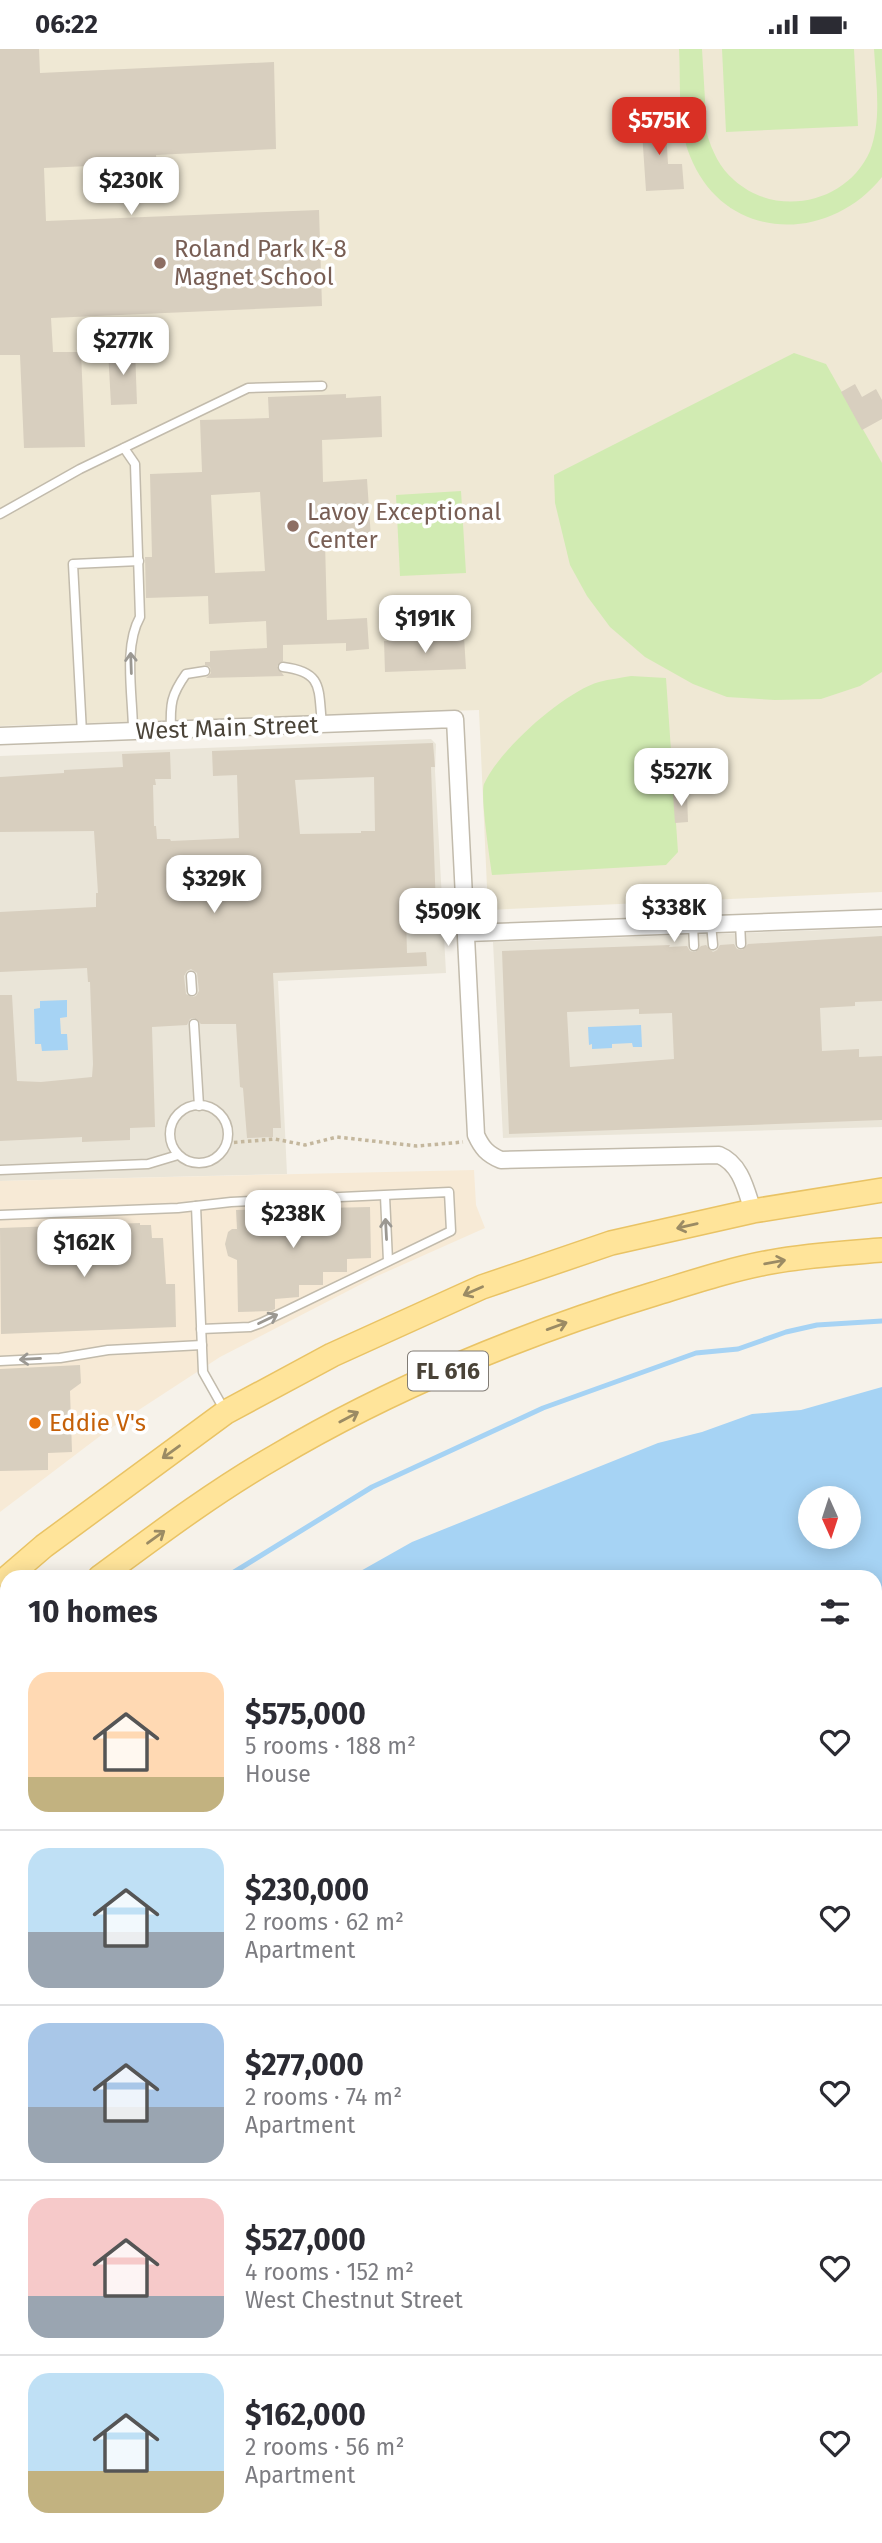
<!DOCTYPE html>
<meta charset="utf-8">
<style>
body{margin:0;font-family:"Fira Sans",sans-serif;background:#f7f7f7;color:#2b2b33;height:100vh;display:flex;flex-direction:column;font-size:26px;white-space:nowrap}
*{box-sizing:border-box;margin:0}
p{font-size:23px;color:#7c7c81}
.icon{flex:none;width:38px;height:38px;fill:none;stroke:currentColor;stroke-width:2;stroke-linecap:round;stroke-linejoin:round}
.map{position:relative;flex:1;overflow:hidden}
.panel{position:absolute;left:0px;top:1521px;width:882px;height:975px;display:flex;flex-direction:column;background:#fff;border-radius:21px 21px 0 0;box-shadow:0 4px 18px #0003}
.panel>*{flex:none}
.needle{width:46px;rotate:177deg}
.controls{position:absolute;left:798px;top:1437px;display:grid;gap:14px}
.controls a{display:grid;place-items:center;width:63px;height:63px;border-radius:50%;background:#fff;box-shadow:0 4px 18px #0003;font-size:35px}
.price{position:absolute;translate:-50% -60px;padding:0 16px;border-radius:14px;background:#fff;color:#222;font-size:23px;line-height:46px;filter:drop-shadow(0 2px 4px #0008)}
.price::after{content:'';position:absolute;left:50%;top:42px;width:21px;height:16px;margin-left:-10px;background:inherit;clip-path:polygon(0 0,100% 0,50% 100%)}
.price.selected{background:#d93025;color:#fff}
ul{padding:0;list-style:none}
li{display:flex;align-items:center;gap:21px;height:175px;padding:0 28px}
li+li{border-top:2px solid #e1e1e2}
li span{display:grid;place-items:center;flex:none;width:196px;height:140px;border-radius:21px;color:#555}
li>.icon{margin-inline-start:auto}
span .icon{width:84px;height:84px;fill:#fffc;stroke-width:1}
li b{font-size:30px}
h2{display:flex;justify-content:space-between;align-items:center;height:84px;padding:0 28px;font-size:30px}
.status{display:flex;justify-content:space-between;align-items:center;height:49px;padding:0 35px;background:#fff;direction:ltr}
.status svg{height:19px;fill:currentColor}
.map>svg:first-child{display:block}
</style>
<div class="status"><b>06:22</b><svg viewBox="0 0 49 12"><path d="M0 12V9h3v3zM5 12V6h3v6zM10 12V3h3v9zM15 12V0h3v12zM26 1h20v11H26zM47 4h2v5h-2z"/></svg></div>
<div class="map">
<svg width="882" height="2494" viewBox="0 0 882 2494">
<rect width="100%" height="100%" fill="#f6f2ea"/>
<g fill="#eae5d8">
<polygon points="431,690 436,695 435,722 446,924 278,932 287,1125 0,1132 0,707"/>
<polygon points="882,879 882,1078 503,1089 493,893"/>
</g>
<g fill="#f7ead6">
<polygon points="474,1121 476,1156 485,1179 375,1228 220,1308 108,1381 0,1463 0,1132"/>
<polygon points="875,1879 882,1879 882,2494 0,2494 0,2196 7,2187 7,2488 875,2488"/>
</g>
<polygon fill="#efe8d4" points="0,0 882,0 882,843 488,861 479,661 0,677"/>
<g fill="#d1ebb2">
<path d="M679 0H702L707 85C712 102 720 119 734 131 776 169 847 155 870 102 882 71 876 33 874 0H882V128C828 196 724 193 690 107 677 75 681 34 679 0Z"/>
<polygon points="722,0 854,0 858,77 726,83"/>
<polygon points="794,304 826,315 882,414 882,623 860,637 821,650 775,651 727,648 693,635 645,608 610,578 587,547 570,516 555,454 554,426"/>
<polygon points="461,442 466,524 400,527 396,446"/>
<path d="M631 627 666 629 678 803 666 816 492 826C490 811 480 746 484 735 499 701 564 643 599 633 610 630 621 629 631 627Z"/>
</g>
<g fill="#e7e5e2">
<polygon points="882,1881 882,2400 875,2399 875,1882"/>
<polygon points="7,2192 7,2459 0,2466 0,2202"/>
</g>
<g fill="#a6d3f4" fill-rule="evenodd">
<polygon points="67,951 67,968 60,969 61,985 67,985 68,1001 42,1002 41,995 35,995 34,960 40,959 40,952"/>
<polygon points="641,976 642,998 633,998 632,994 612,995 612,999 592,1000 592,995 589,996 588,978"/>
<path d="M882 1338V1792H875V1528H350L412 1493 658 1394 702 1383 752 1365 801 1361ZM849 1449V1488H810V1449Z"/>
<polygon points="7,1823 7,2042 0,2052 0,1832"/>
</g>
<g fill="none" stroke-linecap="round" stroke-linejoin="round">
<g stroke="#a6d3f4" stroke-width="5">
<polyline points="226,1528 372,1438 543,1359 696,1304 738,1300 786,1283 817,1276 882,1272"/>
<polyline points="0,1715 7,1710"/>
</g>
</g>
<g fill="#d8cfbf" fill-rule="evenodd">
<polygon points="0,0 39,0 40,24 274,13 276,100 156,106 157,114 44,119 46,172 319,161 322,257 51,269 53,303 81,303 85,398 24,399 20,306 0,306"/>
<polygon points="665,66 668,115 682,115 684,140 646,142 641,68"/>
<polygon points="135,300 137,355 111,356 108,301"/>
<polygon points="855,335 862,348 876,340 882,351 882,370 862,381 841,343"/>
<path d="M346 345V349L381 347 382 388 322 391 323 433 367 430 371 489 325 492 327 571 367 569 369 600 346 602V594L283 596V612L277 617 284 627 206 629 211 624 210 618 205 616V613H210V602L267 599 266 572 209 575 208 547 146 549 145 508H152L150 425 202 423 200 371 269 369 268 348ZM260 443 265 522 215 524 211 446Z"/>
<polygon points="464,588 466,620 385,623 384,592"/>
<path d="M433 694 435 718H431L436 859 422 860V868H406L407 904 426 903 427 917 273 924 281 1079H273V1088L247 1089 243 1039 240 1038 236 975H201L194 969 190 970 187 976 152 978 155 1078 130 1079V1091L82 1093V1088L0 1092V946H12L17 1032 41 1033 92 1028 93 1015 90 933H88L87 919 0 923V863L96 858V844H98L94 782 0 783V728L64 724V721L123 718 122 705 170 703 171 730H155L156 736H153L154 777H156L157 790H170L171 792 239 789 237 726 213 727 212 702ZM374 728 375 782H361V784L300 785 295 731ZM191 920 197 924 199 942 196 947 192 948 186 945 184 927 187 922Z"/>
<polygon points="702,701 704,731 684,732 682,702"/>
<polygon points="687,744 688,773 675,774 673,745"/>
<path d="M882 887V952L855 953V957L820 959 822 1002 859 1000V1008L882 1007V1071L509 1085 502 902 670 896 669 898 687 897 690 902 695 903 701 897 706 896 713 903 717 901 720 896 734 895 737 900 742 901 748 895ZM639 960V965L672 964 674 1010 570 1018 567 963Z"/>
<polygon points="370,1158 371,1209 347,1210 347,1223 323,1223 323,1236 299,1236 299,1248 275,1250 275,1260 271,1262 238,1263 237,1211 228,1207 225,1195 228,1183 232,1180 237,1180 236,1161"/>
<polygon points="140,1174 140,1176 151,1176 152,1189 163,1189 166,1235 175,1235 176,1278 1,1285 0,1179"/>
<polygon points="80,1316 81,1334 70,1342 72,1403 48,1404 48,1421 0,1422 0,1320"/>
</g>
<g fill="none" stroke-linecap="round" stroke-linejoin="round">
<g stroke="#c2bbac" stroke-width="11">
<g id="lane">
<path d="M124 399 135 415 140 568C123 598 133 648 133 682"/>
<polyline points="0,465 80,420 248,339 322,337"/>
<path d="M283 618C324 623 318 640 322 675"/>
<path d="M171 681C170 655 171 646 186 625L205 622"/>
<polyline points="82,684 73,515 139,512"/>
<polyline points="740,874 741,895"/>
<polyline points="711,875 713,896"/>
<polyline points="693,876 694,897"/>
<polyline points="191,927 192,942"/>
<polyline points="194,975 199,1057"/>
<circle cx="199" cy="1085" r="29"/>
<polyline points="0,1121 148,1115 178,1106"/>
<polyline points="385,1147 388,1212"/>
<polyline points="196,1157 203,1323 225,1362"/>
<polyline points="0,1166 178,1159 231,1153 449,1143 451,1182 261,1274 250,1278 201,1280"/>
<polyline points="0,1312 60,1309 108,1301 202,1296"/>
<polyline points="0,1635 7,1644"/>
<polyline points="875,1859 882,1858"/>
<polyline points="0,2163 7,2153"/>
<polyline points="0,2303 7,2310"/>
<polyline points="875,2420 882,2420"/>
<polyline points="193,2488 202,2494"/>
<polyline points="4,2494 10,2488"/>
<polyline points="149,2494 149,2488"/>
</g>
</g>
<g stroke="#c2bbac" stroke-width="19">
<g id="street">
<path d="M0 687 455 670 476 1086C482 1099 487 1105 501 1111L719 1106C741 1115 746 1141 753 1162"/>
<polyline points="466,884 882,869"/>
</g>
</g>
<g stroke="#e9c365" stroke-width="26">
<g id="primary">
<polyline points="8,1528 44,1497 226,1363 332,1306 482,1238 611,1194 753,1162 882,1141"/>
<path d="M100 1528C157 1486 214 1443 275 1408 391 1339 525 1284 654 1245 693 1233 732 1220 771 1213 808 1206 845 1204 882 1201"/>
<polyline points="0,1611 7,1605"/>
</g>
</g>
<polyline stroke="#c4b79d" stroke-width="3.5" stroke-dasharray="3.5 3.5" stroke-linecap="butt" points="227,1094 275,1090 305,1096 337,1088 417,1097 463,1093"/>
<use href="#lane" stroke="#fff" stroke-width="8"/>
<use href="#street" stroke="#fff" stroke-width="16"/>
<use href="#primary" stroke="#ffe49a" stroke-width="23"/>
</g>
<defs><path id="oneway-shaft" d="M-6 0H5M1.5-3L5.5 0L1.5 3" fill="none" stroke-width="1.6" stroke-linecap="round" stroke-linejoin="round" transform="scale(1.75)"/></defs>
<g stroke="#9b9892">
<use href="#oneway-shaft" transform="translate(131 614) rotate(-92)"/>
<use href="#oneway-shaft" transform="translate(386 1180) rotate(-93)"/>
<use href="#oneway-shaft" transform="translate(268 1270) rotate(-26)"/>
<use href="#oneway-shaft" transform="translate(30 1310) rotate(177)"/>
</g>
<g stroke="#9b8b64">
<use href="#oneway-shaft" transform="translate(687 1177) rotate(167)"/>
<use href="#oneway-shaft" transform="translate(775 1213) rotate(-10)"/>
<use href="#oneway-shaft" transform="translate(473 1242) rotate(156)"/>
<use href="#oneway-shaft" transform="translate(557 1277) rotate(-20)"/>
<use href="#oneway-shaft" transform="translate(349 1368) rotate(-28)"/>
<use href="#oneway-shaft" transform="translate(171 1403) rotate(144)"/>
<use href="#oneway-shaft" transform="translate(156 1488) rotate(-36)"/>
</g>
<g fill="#8d6e63" stroke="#fff" stroke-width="2.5">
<circle cx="160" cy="214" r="7"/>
<circle cx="293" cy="477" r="7"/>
</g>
<circle fill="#e8710a" stroke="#fff" stroke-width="2.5" cx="35" cy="1374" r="7"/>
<g text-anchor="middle" stroke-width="7" stroke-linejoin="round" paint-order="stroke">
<rect fill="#fff" stroke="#807b74" stroke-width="2" x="408" y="1302.5" width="80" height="39" rx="5"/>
<g font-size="23" font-weight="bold" fill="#4a4338">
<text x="448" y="1330">FL 616</text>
</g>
<g font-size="24" fill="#785e54" stroke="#fff" text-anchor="start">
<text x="174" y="208">Roland Park K-8<tspan x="174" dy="28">Magnet School</tspan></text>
<text x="307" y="471">Lavoy Exceptional<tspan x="307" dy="28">Center</tspan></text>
</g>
<g font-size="24" fill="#4a4338" stroke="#fff">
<text transform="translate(227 679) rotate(-2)" y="8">West Main Street</text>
</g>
<g font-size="24" fill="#c56008" stroke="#fff" text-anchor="start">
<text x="49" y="1382">Eddie V's</text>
</g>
</g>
</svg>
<div class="controls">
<a><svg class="needle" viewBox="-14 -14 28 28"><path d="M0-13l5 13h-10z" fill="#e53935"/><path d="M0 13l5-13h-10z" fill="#7c7c81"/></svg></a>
</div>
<b class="price selected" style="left:659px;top:108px">$575K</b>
<b class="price" style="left:131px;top:168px">$230K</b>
<b class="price" style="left:123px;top:328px">$277K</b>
<b class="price" style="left:425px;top:606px">$191K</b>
<b class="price" style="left:681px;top:759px">$527K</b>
<b class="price" style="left:214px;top:866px">$329K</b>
<b class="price" style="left:674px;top:895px">$338K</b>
<b class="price" style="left:448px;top:899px">$509K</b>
<b class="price" style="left:293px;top:1201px">$238K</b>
<b class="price" style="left:84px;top:1230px">$162K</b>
<section class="panel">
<h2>10 homes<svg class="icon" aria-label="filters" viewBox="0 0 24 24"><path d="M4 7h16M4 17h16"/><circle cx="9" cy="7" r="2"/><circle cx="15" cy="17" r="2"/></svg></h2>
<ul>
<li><span style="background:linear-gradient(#ffd9b3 75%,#c2b280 0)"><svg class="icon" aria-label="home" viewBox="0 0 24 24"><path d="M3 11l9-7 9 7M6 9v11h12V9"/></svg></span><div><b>$575,000</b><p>5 rooms · 188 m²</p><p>House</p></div><svg class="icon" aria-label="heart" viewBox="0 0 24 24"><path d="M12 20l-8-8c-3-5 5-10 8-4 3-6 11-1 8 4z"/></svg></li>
<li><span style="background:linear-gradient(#bfe0f5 60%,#9aa5b1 0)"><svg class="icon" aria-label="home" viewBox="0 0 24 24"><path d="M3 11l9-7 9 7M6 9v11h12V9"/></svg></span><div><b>$230,000</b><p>2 rooms · 62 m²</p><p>Apartment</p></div><svg class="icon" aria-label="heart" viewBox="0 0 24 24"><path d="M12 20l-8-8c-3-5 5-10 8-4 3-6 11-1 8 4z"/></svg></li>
<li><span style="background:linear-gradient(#a9c7e8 60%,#9aa5b1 0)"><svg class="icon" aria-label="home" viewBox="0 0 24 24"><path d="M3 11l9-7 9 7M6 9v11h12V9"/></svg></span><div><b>$277,000</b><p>2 rooms · 74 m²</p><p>Apartment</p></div><svg class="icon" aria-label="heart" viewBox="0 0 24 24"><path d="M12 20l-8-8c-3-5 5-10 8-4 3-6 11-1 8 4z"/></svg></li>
<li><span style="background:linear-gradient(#f6c9c9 70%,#9aa5b1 0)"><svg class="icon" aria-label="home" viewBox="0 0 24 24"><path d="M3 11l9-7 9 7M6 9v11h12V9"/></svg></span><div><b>$527,000</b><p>4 rooms · 152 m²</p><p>West Chestnut Street</p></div><svg class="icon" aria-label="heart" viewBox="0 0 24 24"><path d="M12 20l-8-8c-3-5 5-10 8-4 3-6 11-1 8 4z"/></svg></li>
<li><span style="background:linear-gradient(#bfe0f5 70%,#c2b280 0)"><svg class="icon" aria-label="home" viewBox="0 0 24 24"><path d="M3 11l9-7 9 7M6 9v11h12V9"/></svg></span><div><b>$162,000</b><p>2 rooms · 56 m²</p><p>Apartment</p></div><svg class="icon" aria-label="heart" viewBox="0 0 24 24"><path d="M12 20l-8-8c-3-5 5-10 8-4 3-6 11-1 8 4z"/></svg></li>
</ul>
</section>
</div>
